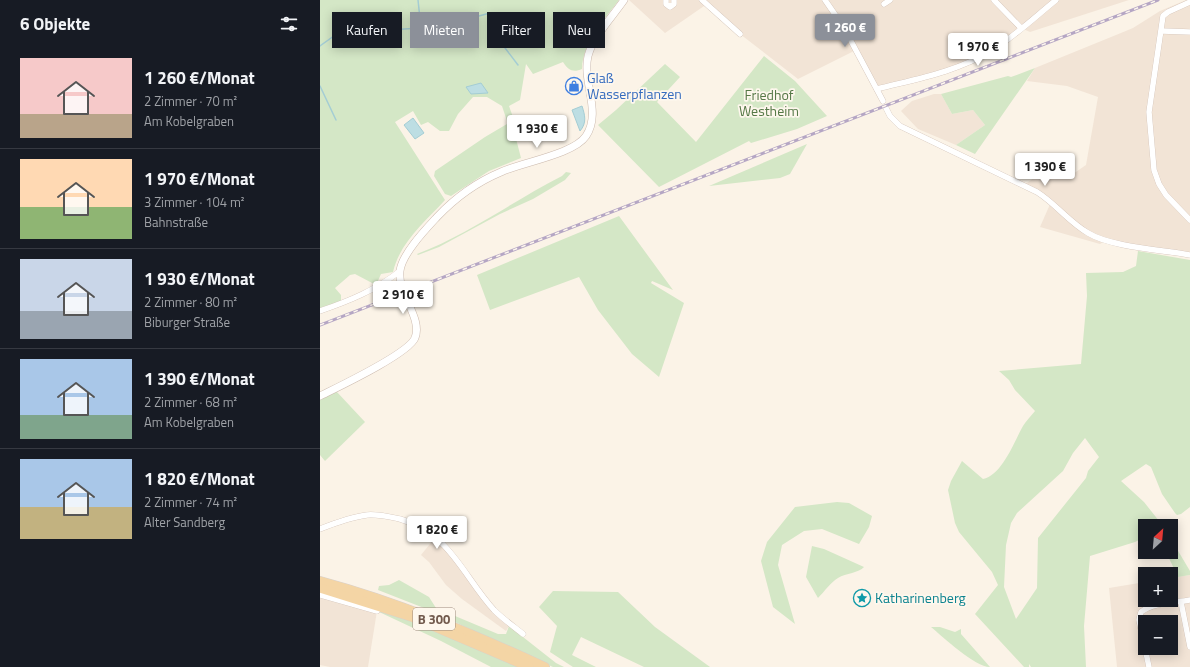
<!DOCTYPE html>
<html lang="de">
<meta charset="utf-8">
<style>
body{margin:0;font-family:"Titillium Web",sans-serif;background:#20242c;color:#f1f3f6;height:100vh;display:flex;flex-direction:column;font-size:15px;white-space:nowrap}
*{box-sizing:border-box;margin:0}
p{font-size:13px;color:#9ea1a6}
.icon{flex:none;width:22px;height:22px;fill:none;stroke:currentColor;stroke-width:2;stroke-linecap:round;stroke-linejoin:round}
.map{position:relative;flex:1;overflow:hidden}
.panel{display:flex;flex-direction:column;background:#171b24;width:320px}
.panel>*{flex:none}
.top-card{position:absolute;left:12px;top:12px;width:380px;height:36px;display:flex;gap:8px}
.needle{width:26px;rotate:26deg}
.tools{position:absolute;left:818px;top:519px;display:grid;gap:8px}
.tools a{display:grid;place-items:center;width:40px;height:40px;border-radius:0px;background:#171b24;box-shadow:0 2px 10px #0003;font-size:20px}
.price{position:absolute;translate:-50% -34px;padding:0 9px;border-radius:4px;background:#fff;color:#222;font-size:13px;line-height:26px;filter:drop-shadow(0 1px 2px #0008)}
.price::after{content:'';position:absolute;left:50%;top:24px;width:12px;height:9px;margin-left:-6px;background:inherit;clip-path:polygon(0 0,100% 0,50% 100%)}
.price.active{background:#8c9099;color:#fff}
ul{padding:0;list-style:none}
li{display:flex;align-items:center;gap:12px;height:100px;padding:0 20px}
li+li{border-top:1px solid #363941}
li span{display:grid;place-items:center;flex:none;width:112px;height:80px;border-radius:0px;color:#555}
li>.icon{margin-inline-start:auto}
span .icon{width:48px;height:48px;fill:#fffc;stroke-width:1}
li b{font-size:17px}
h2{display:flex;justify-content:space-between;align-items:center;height:48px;padding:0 20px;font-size:17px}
.tag{padding:0 14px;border-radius:0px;background:#171b24;box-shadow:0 2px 10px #0003;font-size:14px;line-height:36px}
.tag.active{background:#8c9099;color:#fff}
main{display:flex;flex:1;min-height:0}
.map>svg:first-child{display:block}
</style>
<main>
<section class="panel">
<h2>6 Objekte<svg class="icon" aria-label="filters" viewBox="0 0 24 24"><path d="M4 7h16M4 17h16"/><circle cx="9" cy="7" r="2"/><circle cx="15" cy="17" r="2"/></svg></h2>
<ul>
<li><span style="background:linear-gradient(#f6c9c9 70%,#b9a48a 0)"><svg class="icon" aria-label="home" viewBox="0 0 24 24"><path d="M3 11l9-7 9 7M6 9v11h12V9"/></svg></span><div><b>1 260 €/Monat</b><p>2 Zimmer · 70 m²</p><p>Am Kobelgraben</p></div></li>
<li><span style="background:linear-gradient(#ffd9b3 60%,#8fb573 0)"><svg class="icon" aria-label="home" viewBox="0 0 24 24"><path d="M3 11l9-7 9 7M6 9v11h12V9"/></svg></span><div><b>1 970 €/Monat</b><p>3 Zimmer · 104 m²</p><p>Bahnstraße</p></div></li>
<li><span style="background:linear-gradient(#c9d6e8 65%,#9aa5b1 0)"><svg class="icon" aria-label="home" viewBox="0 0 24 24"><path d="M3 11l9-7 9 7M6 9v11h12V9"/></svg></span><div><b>1 930 €/Monat</b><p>2 Zimmer · 80 m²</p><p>Biburger Straße</p></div></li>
<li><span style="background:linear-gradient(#a9c7e8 70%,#7fa58c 0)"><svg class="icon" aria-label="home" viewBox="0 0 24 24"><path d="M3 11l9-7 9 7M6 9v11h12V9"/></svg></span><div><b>1 390 €/Monat</b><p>2 Zimmer · 68 m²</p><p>Am Kobelgraben</p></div></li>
<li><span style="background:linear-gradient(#a9c7e8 60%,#c2b280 0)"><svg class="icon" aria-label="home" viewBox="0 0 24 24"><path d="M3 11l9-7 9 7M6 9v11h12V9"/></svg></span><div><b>1 820 €/Monat</b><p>2 Zimmer · 74 m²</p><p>Alter Sandberg</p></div></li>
</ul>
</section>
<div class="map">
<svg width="870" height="667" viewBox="0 0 870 667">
<rect width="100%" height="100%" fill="#fbf3e7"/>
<g fill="#f2e4d6" fill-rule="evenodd">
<polygon points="309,0 809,0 710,32 701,28 651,61 557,89 536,50 478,79 420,34 387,4 345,33"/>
<polygon points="866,0 870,0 870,255 786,240 780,244 720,227 731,202 704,185 724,171 750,176 766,165 778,97 747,86 707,81 715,68 796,35 813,28 840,11"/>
<polygon points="614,94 621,94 632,114 653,110 665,125 636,145 598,129 581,111 592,101"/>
<polygon points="114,539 125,549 189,626 186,631 142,599 126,585 109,562 101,555"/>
<path d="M870 575V667H797L789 588 825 582V600H851V578ZM825 622H851V648H825Z"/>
<polygon points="0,595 57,611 48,667 10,667 0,665"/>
</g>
<g fill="#d4e7c6" fill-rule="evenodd">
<path d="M0 0H299C283 21 263 42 262 69 253 73 248 70 243 62L213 74 206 64 200 100 189 106 194 120 187 121 182 106 167 97H153L138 114 129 131H120L108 122 101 125 93 111 75 122 125 200C105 222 80 242 73 272L61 274 57 283 54 284 35 274 30 275 15 288 21 295V302L0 310Z"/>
<polygon points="444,56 475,81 507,116 477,129 431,143 429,141 339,187 278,125 296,110 345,64 360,77 337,102 376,142"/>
<polygon points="715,68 655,154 636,145 665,125 653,110 632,114 621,94 688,76 691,77"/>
<polygon points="187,124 193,127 201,158 169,171 131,196 125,194 114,176 115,171 165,137"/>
<polygon points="487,144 470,174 460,178 389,186"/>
<path d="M246 172 251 173 245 180 213 199 180 214 119 247 98 255 97 254C149 234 193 201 242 176Z"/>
<polygon points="299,216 353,290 332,281 331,283 364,303 339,377 312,354 278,310 259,277 170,310 157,275"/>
<path d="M818 251 870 260V507L861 514 857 515 855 513 842 494 831 467 826 464 801 481 824 502 843 526H825V537L815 542 770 556 764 626 766 667H711L709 664V667H704L655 614 678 585 672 572 639 532 635 523 628 490 631 481 642 461 663 479C682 475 694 442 703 426 706 421 711 416 715 411L695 390 689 380 679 371 761 364 767 296 766 273 803 272 816 266ZM765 438 779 457 768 471 766 478 718 538 717 588 696 619 684 587 686 545 691 523 697 513 743 471 753 453Z"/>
<polygon points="16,391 45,422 5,461 0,455 0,399"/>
<polygon points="517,502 529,503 552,516 549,527 539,544 502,529 484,531 462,545 458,565 475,624 453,607 441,561 447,542 475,507"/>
<polygon points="851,539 870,571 870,575 858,577 846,552 851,552"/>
<path d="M492 546 504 549 544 567C539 573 526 573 518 578 511 582 504 592 498 598L486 577Z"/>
<polygon points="79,580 109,597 116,608 178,634 186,634 189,626 236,663 244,667 233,667 104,608 58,590 59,586 69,585"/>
<polygon points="233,591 298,592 335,627 390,667 324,667 261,637 252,655 276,667 253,667 230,652 237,626 219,607"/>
<polygon points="57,608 97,622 200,667 171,667 121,641 57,611"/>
<path d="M611 627H620L635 632 641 629V634L670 667C655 667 623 637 611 627Z"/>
</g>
<g fill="#bddee3" stroke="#a4cdd4">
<polygon points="161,83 168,93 151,94 146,87"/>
<path d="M262 106C265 115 267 123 260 131L252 110Z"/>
<polygon points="93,118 104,133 95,139 84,125"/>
</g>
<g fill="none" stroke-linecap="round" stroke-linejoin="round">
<g stroke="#a4cdd4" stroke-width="1.5">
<polyline points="101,28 133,23 170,13 176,30 180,32 182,44 198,65"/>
<polyline points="0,46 18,33 101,28 98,0"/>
<polyline points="0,86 16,120"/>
</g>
<g stroke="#ccbaae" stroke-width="6">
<g id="minor">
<polyline points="346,0 346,4 350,7 354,4 354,0"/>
<polyline points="382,0 420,34"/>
<polyline points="505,0 523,26 563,101"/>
<polyline points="674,0 701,28"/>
<polyline points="870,2 848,12 843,16 829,112 834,170 839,184 846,195 870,220"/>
<polyline points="564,4 570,0"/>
<polyline points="842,31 870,32"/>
<path d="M557 89C596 79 636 72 671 51 694 37 715 17 736 0"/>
<path d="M566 108 570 116 580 126 717 192C736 204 749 222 768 233 791 247 842 250 870 255"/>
<path d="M0 311C29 301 56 290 80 271"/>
<path d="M0 529C15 523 31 517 47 515 58 514 70 517 80 519 130 533 143 576 174 610 183 619 193 626 203 634"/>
<polyline points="0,595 57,611"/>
<polyline points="861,602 870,647"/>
<path d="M825 648 819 620 821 612C834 602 855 603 870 600"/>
<polyline points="825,648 829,667"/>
</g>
</g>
<g stroke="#ccbaae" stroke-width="8">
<path id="tertiary" d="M0 396C18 387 88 354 95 338 103 318 77 293 80 271 82 254 105 230 117 217 135 198 157 182 181 172 203 162 254 154 266 136 282 112 262 82 268 56 273 37 293 16 304 0"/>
</g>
<g stroke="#d8d1cd" stroke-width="10">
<g id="primary">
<path d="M0 581C78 602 151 633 225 667"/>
<polyline points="0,588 92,617 209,667"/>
</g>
</g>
<use href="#minor" stroke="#fff" stroke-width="5.5"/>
<use href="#tertiary" stroke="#fff" stroke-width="7"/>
<use href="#primary" stroke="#f4d5a5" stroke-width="9"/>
<g stroke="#b5a6c4" stroke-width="3">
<polyline id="rail" points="0,325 838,0"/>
</g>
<use href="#rail" stroke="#fef7ed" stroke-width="1.5" stroke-dasharray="4.5" stroke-linecap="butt"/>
</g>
<defs>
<g id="shop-ring" transform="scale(0.9)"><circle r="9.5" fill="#fef7ed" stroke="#3f7fe0" stroke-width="1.5"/><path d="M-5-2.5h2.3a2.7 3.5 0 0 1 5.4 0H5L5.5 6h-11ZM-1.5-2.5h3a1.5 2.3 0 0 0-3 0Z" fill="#3f7fe0"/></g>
<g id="sight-ring" transform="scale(0.9)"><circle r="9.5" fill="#fef7ed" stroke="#0f9aa8" stroke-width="1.5"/><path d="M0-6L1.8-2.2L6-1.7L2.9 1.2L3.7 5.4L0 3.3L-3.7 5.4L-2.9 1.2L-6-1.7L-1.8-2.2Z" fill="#0f9aa8"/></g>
</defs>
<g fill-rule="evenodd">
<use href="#shop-ring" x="254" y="86"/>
<use href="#sight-ring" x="542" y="598"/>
</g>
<g text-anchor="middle" stroke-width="3.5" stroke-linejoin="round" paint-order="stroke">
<rect fill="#fef7ed" stroke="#9c897d" stroke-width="1" x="93" y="608" width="42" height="22" rx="3"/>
<g font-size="13" font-weight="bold" fill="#725a4d">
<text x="114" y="624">B 300</text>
</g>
<g font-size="14" fill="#366cbe" stroke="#fef7ed" text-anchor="start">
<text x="267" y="83">Glaß<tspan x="267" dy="16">Wasserpflanzen</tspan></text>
</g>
<g font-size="14" fill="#557846" stroke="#fef7ed">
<text x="449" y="100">Friedhof<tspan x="449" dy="16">Westheim</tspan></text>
</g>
<g font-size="14" fill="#0d838f" stroke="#fef7ed" text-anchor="start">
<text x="555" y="603">Katharinenberg</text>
</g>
</g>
</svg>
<div class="tools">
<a><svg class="needle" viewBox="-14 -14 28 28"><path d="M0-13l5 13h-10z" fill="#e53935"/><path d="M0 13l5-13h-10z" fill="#9ea1a6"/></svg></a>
<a>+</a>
<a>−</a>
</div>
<b class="price active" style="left:525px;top:48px">1 260 €</b>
<b class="price" style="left:658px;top:67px">1 970 €</b>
<b class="price" style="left:217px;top:149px">1 930 €</b>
<b class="price" style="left:725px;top:187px">1 390 €</b>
<b class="price" style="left:83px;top:315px">2 910 €</b>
<b class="price" style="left:117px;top:550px">1 820 €</b>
<div class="top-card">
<a class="tag">Kaufen</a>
<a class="tag active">Mieten</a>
<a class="tag">Filter</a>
<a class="tag">Neu</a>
</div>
</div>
</main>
